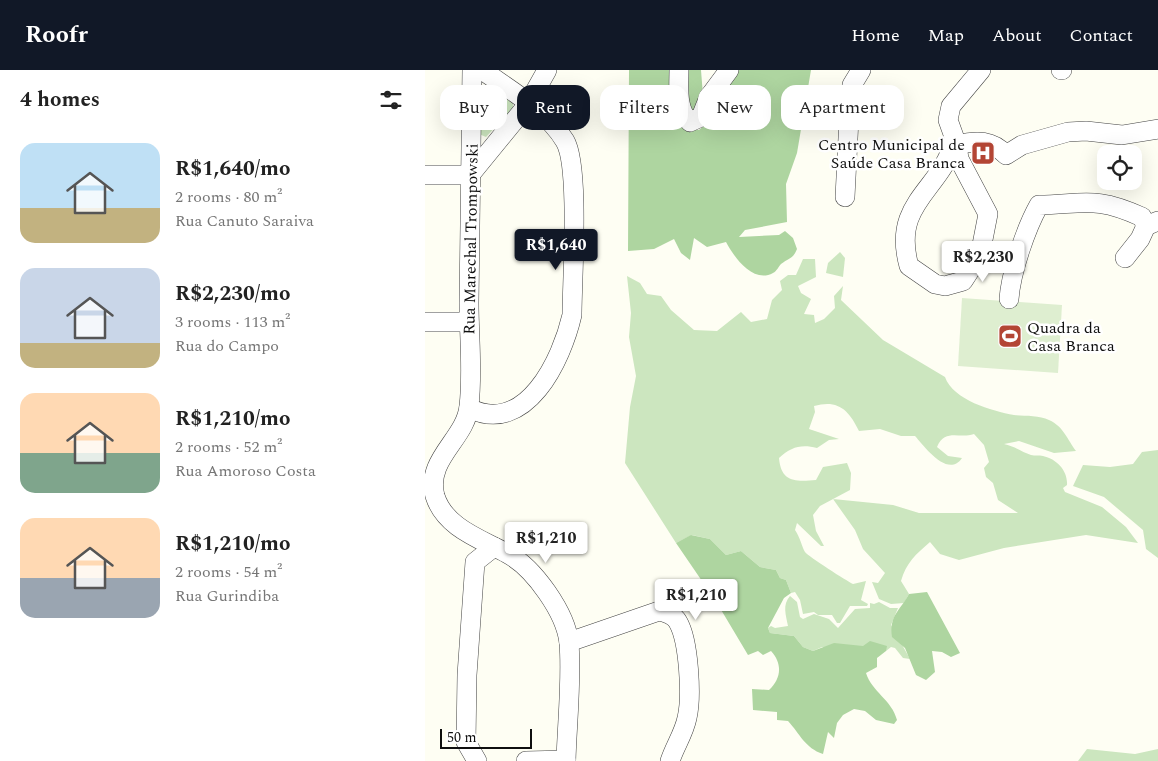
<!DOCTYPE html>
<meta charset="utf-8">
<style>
body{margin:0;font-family:Spectral,serif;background:#f2f2f2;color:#222;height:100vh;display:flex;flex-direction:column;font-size:19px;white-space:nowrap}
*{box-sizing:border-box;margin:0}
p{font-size:16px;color:#767676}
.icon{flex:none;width:28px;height:28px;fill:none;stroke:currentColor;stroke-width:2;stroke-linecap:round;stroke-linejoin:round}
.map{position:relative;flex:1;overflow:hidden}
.panel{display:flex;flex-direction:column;background:#fff;width:425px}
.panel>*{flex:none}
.guide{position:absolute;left:15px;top:15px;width:475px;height:45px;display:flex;gap:10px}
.fabs{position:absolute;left:672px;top:75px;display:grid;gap:10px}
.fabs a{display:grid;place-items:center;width:45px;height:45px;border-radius:10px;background:#fff;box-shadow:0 5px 20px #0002;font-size:25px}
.scale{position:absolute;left:15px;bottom:12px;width:92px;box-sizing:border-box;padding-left:5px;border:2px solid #0f0f0f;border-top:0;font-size:14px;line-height:18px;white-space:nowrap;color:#0f0f0f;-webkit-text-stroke:4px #fff;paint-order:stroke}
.price{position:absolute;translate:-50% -42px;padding:0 11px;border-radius:5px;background:#fff;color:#222;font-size:16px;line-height:32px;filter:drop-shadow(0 1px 2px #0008)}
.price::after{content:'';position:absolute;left:50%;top:30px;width:15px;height:11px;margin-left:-8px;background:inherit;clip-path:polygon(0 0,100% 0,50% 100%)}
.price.on{background:#111827;color:#fff}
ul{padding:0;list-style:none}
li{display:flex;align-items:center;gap:15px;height:125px;padding:0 20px}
li span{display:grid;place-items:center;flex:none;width:140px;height:100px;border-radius:15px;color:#555}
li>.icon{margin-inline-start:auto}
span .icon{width:60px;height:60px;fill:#fffc;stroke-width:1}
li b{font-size:21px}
h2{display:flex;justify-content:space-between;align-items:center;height:60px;padding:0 20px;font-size:21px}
.pill{padding:0 18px;border-radius:15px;background:#fff;box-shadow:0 5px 20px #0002;font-size:18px;line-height:45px}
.pill.on{background:#111827;color:#fff}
header{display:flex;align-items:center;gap:30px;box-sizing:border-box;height:70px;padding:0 25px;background:#111827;color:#fff}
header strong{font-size:24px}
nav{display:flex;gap:28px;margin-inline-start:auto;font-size:18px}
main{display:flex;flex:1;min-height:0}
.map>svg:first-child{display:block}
</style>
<header>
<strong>Roofr</strong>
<nav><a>Home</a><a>Map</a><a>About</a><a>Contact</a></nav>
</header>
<main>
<section class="panel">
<h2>4 homes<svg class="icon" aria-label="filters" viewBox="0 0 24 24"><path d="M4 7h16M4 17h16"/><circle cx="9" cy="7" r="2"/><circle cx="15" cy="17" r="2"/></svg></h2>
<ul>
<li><span style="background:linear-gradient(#bfe0f5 65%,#c2b280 0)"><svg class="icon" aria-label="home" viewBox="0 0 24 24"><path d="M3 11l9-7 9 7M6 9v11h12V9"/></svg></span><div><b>R$1,640/mo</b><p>2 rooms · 80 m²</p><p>Rua Canuto Saraiva</p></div></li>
<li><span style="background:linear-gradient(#c9d6e8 75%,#c2b280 0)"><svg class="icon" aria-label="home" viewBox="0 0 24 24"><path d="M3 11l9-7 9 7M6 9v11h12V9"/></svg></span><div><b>R$2,230/mo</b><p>3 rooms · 113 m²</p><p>Rua do Campo</p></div></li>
<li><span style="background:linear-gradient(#ffd9b3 60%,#7fa58c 0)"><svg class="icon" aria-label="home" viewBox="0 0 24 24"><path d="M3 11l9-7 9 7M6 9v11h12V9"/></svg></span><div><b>R$1,210/mo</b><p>2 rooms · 52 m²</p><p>Rua Amoroso Costa</p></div></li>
<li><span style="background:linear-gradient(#ffd9b3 60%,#9aa5b1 0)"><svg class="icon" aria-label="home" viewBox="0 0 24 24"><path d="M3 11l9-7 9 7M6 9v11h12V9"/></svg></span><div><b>R$1,210/mo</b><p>2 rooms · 54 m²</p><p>Rua Gurindiba</p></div></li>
</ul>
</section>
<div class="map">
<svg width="733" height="691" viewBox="0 0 733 691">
<rect width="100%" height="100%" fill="#fefef3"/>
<g fill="#cce6bf">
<polygon points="65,19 88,30 88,38 61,67 54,64 59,25"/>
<polygon points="415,182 420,188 418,207 401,203 403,193"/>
<path d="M378 189H390L391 207 373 216 376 223 386 229 379 244 389 245 390 253 399 249 410 238 409 226 418 216 416 230 458 270 520 307C528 330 567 341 589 345 600 346 614 345 624 350 639 357 642 369 651 381L629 383 594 371 579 374C589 376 597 382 606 385 610 386 614 385 618 386 632 389 643 401 642 415L638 418 640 422 677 437 701 457 713 473 661 465 579 478 534 490 515 484 505 472C491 484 481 493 476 511L484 524 479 533 466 534 454 529 447 512 453 513 460 503 438 479 430 460 408 429 468 435 494 443H593L573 430 568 413 561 407 559 398 564 392 559 375 549 364C534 369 520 358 512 377L523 386 537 388C523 409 499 376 490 366H476L455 359 434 361C424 340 413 329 389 336L390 342 384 359 414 369 404 370 392 378C376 374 366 377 354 388 356 412 370 412 391 410L398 397 422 393 426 403 425 420 395 436 388 445 391 461 399 476H396L372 453 370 460C375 467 377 477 380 482 384 487 422 511 428 514L441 511 436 530 443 534 442 536H425L415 553H412L407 545H393L389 542 378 544 375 530 370 522 366 523 361 510 355 508 351 500 335 497 316 481 301 485 285 469 267 465 251 473 200 393 205 337 211 306 204 267 206 243 202 206 215 213 222 224 236 226 246 240 269 260 292 261 316 242 326 252 342 249 347 230 357 220 355 211 363 205H371Z"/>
<polygon points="733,380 733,488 721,479 718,460 679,427 648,416 658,395 685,397 708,394 717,382"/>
<path d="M365 526 372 532 375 547 378 549 389 544 404 549 413 558 430 539 445 538V533L449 534 454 532 465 538H473L466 555 485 589 478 588 470 578 466 577 461 581V576L397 577 388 581 378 577 369 566 345 563 343 558 346 556 350 558 363 556C361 545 357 535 365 526Z"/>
<polygon points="662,679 710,684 733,679 733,691 653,691"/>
</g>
<g fill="#aed5a0">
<path d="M204 0H248L260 59 274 60 280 55 296 17 312 0H386L372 83 361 114 362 152 320 160 314 167 354 165 360 161 368 168 372 179C368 189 364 188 356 194 353 197 352 201 348 203 328 214 309 187 301 172L282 177 269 168 265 190 256 183 249 169 229 179 203 181Z"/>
<polygon points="260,0 276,0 278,26 275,37 266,41 263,37"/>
<path d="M266 465 285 469 301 485 316 481 335 497 351 500 355 508 361 510 366 523 359 528 343 558 345 563 369 566 378 577 388 581 409 573 438 576 445 571 462 576 461 581 452 588V597L441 603C447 622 467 630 472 650L469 654 451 650 440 641 429 639 418 645 412 653 409 668 403 662 398 684C380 678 375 664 363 651L352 650V642L328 640 327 619 344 620C356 609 358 594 346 581L338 585 333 581 323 585 292 533 251 473Z"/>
<path d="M502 522 535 583 526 587 517 582 507 581 510 602 501 610 491 605 480 578 467 567C464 545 475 541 484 524Z"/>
</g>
<polygon fill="#deeed0" points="537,228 637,235 633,303 533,296"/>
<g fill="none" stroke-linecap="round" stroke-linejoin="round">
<g stroke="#424242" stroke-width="20">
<g id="minor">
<path d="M47 0C46 78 45 155 44 233 44 267 48 302 44 336 41 369 0 389 10 426 20 458 56 469 83 484 109 498 141 543 144 573 147 610 142 653 141 691"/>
<path d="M254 0C254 17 251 40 265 52L276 47 284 27 304 0"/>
<polyline points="636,0 637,0"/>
<path d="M529 71C517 120 466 132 484 196L510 214 520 216 538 211 555 185 563 144 534 89 532 75 523 50 526 36 556 0"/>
<path d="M532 75C552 70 567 70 581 85L597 75 643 62 661 61 697 65 733 59"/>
<polyline points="0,105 45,105"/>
<polyline points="45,105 103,34 122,0"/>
<polyline points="420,127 425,29 427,15 436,0"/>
<polyline points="700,188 715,169 721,156 733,151"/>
<path d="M584 229C586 202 601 158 614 135 660 134 671 126 717 147L721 156"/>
<polyline points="0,252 44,252"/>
<path d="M44 338C101 367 137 289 147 245 147 211 155 96 140 71 122 41 85 20 57 0"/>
<path d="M144 572 234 541C241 542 250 546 253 552 264 571 267 627 262 648 259 663 250 676 245 691"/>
<polyline points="52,691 41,672 42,605 50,492 69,477"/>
<polyline points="101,691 141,690"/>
</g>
</g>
<use href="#minor" stroke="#fff" stroke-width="19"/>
</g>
<defs>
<g id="hospital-square" transform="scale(1.25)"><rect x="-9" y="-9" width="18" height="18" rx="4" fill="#b34534" stroke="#fff"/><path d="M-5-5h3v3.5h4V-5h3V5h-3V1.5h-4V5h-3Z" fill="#fff"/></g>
<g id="stadium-square" transform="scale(1.25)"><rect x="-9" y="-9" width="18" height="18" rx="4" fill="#b34534" stroke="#fff"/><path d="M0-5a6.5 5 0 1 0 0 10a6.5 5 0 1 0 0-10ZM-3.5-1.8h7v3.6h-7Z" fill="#fff"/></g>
</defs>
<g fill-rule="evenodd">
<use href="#hospital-square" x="558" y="83"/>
<use href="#stadium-square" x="585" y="266"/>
</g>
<g text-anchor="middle" stroke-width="5" stroke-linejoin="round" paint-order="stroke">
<g font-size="16" fill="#0f0f0f" stroke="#fff" text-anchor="end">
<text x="540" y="80">Centro Municipal de<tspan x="540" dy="18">Saúde Casa Branca</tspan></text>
<text x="602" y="263" text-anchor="start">Quadra da<tspan x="602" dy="18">Casa Branca</tspan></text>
</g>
<g font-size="16" fill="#0f0f0f" stroke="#fff">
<text transform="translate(45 169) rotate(-89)" y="6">Rua Marechal Trompowski</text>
</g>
</g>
</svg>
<div class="fabs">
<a><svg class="icon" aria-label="locate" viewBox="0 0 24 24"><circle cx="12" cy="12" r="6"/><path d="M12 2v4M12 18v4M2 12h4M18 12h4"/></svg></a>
</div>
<div class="scale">50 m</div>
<b class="price on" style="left:131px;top:201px">R$1,640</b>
<b class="price" style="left:558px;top:213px">R$2,230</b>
<b class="price" style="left:121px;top:494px">R$1,210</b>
<b class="price" style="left:271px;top:551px">R$1,210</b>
<div class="guide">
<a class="pill">Buy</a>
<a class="pill on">Rent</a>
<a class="pill">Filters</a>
<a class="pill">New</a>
<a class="pill">Apartment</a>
</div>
</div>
</main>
